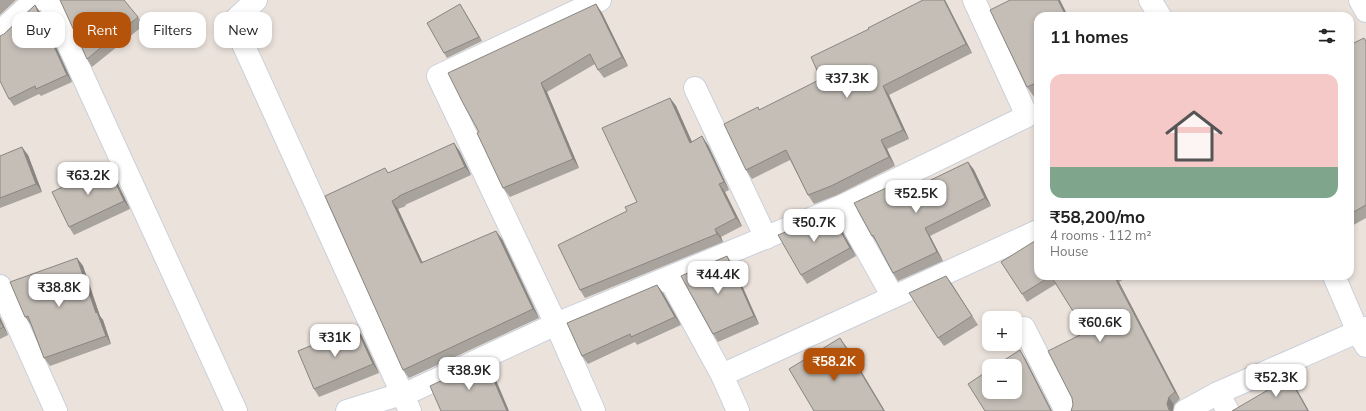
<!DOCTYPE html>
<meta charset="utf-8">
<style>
body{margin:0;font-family:Mulish,sans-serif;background:#f2f2f2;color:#222;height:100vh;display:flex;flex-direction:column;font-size:15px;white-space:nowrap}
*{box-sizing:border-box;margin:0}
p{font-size:13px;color:#767676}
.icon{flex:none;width:22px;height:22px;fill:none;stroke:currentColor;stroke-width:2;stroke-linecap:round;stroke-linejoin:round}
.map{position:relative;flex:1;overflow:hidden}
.side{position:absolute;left:1034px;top:12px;width:320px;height:268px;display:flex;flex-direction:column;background:#fff;border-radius:12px;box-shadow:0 2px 6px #0003}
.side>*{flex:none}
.guide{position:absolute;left:12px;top:12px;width:380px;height:36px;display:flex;gap:8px}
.tools{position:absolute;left:982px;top:311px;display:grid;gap:8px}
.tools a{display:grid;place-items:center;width:40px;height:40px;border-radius:8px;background:#fff;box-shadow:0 2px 6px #0003;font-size:20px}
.price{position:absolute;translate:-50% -34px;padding:0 9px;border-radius:8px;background:#fff;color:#222;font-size:13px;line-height:26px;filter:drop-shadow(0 1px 2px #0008)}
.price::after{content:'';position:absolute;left:50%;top:24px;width:12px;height:9px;margin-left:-6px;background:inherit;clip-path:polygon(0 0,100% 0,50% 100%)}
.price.current{background:#b45309;color:#fff}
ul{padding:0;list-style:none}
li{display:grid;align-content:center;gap:8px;height:212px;padding:0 16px}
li+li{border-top:1px solid #e0e0e0}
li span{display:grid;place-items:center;height:124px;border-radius:12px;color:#555}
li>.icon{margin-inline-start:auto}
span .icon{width:72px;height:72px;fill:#fffc;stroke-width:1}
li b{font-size:17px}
h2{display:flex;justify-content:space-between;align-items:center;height:48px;padding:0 16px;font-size:17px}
.chip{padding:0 14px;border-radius:12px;background:#fff;box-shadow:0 2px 6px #0003;font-size:14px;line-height:36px}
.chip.current{background:#b45309;color:#fff}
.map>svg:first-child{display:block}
</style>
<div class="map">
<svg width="1366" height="411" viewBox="0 0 1366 411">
<rect width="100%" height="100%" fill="#ebe2dc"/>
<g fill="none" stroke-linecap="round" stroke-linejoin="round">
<g stroke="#cad0db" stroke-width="24">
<g id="minor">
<polyline points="48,0 236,411"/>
<polyline points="256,0 233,22 410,411"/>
<polyline points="1150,0 1160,16"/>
<polyline points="1360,0 1366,11"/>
<polyline points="0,32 35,0"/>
<polyline points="695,88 766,238"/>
<polyline points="842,206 893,297"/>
<polyline points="1334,276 1358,332 1366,346"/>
<polyline points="669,278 722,375 738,411"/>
<polyline points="0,286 56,411"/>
<polyline points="1024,328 1066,411"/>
<polyline points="722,375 1038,231"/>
<polyline points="1218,393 1228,411"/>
<polyline points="347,411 414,390 556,324 842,206 1027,116 974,0"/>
<polyline points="594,411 556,324 438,76 600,0"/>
<polyline points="1185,411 1218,393 1366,328"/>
</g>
</g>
<use href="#minor" stroke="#fff" stroke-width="22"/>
</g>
<g fill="#a9a39d">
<polygon points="0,0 16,0 0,15"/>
<polygon points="945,0 972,53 889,95 909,139 887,149 895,166 837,195 814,204 808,195 790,160 752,179 746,170 760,110 821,79 869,29"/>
<polygon points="596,4 602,13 628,66 604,78 598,70 595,64 547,92 579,168 510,197 503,188 479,132"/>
<polygon points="35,5 40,12 72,82 41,96 39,94 14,106 9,99 4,34"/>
<polygon points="463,9 482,41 447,58 444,53"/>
<polygon points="1038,16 1038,96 1034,97 1027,87"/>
<polygon points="138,17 144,25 92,67 87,59"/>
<polygon points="1366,40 1366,218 1350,227 1350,45"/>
<polygon points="670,98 676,106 692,142 708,145 729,190 725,192 742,226 721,237 723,242 585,298 580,290 627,211 637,202"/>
<polygon points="454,143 460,152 471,175 405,205 406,206 398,209 422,262 502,239 539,318 409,378 403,370 389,173"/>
<polygon points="28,155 42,192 0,208 0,156"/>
<polygon points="968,162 974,170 991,206 930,236 943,261 898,281 893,273 878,244 872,236 901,181 908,192"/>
<polygon points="108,166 113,174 130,209 74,235 69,227"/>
<polygon points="837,222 856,256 807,284 801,275"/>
<polygon points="77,258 83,266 100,316 103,320 111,344 50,366 44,358 31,325 25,317"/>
<polygon points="733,265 759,324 718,342 713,334"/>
<polygon points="946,276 978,325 944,346 938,338"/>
<polygon points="1038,276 1129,276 1119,282 1180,399 1174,405 1073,405 1086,332 1056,284 1027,302 1022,294"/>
<polygon points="657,285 663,293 681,325 637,345 635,342 588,364 582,356"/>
<polygon points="0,317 8,335 0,339"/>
<polygon points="356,327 362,336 379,373 319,397 314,389"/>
</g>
<g fill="#898580">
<polygon points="944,0 945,0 972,53 966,44"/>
<polygon points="1058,0 1060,0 1068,16 1066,16"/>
<polygon points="460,4 463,9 482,41 479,37"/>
<polygon points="596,4 602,13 628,66 622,57"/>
<polygon points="35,5 40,12 72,82 67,75"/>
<polygon points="541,83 547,92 579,168 573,159"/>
<polygon points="883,86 889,95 909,139 903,130"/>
<polygon points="670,98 676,106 696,151 690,143"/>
<polygon points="702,136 708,145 729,190 724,182"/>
<polygon points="881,140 887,149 895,166 889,157"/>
<polygon points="454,143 460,152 471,175 465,167"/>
<polygon points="22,147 28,155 42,192 36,184"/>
<polygon points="968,162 974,170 991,206 985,198"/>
<polygon points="108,166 113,174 130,209 124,201"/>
<polygon points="901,181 906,189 912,200 906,192"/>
<polygon points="719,184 725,192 742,226 736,218"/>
<polygon points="392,201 398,209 427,272 421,263"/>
<polygon points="831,214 837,222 856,256 850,248"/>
<polygon points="925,228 930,236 943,261 937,252"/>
<polygon points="715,229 721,237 723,242 717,234"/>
<polygon points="496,231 502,239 539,318 533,309"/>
<polygon points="727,256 733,265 759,324 754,316"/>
<polygon points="77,258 83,266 100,316 103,320 111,344 106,336 96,313"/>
<polygon points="946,276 952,284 978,325 972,316"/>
<polygon points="1115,276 1119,282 1180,399 1175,392"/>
<polygon points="657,285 663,293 681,325 675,317"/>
<polygon points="0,317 8,335 3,327 0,321"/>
<polygon points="356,327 362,336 379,373 373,364"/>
<polygon points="840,338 848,349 885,411 884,411"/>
<polygon points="1020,350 1025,358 1052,411 1051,411 1050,409"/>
<polygon points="485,360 491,368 509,411 507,411"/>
<polygon points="1286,372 1291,379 1309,411 1308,411"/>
<polygon points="1169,397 1174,405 1173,411 1170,411 1167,404"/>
</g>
<g fill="#c4beb7" stroke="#898580">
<polygon points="60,0 124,0 138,17 87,59"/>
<polygon points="923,0 944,0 966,44 883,86 903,130 881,140 889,157 831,186 808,195 786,150 746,170 724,124 758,107 759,110 821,79 811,57 869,29 868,28"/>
<polygon points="1010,0 1058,0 1066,16 1038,16 1038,82 1027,87 990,10"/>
<polygon points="460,4 479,37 444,53 427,23"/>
<polygon points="596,4 622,57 598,70 590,54 541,83 573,159 503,188 477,133 479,132 463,103 448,73"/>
<polygon points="35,5 67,75 36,89 35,86 9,99 0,81 0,36 4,34"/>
<polygon points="1364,38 1366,41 1366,205 1350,214 1350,45"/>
<polygon points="670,98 690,143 702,136 724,182 719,184 736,218 715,229 717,234 580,290 558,245 627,211 625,207 637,202 602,128"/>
<polygon points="454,143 465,167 399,196 399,197 392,201 421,263 496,231 533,309 403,370 325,196 385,168 388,173"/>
<polygon points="22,147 36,184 0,198 0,156"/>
<polygon points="968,162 985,198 925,228 937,252 893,273 873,235 872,236 854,203 901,181 906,192"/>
<polygon points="108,166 124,201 69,227 52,192"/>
<polygon points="831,214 850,248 801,275 778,235"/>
<polygon points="1038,239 1038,276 1114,276 1175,392 1169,397 1167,404 1169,410 1170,411 1071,411 1073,405 1072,398 1048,351 1086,332 1051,276 1022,294 1001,262"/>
<polygon points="727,256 754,316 713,334 681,276"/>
<polygon points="77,258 96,313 97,312 106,336 44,358 28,316 25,317 10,282"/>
<polygon points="946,276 972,316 938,338 909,293"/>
<polygon points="657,285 675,317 631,337 630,334 582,356 567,323"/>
<polygon points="0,321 3,327 0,329"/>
<polygon points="356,327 373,364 314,389 298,351"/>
<polygon points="840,338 884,411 814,411 789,369"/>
<polygon points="1020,350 1050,409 1051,411 985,411 968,384 989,370 989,392 1015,392 1015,366 995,366"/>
<polygon points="485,360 507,411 441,411 430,386"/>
<polygon points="1286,372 1308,411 1232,411 1268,390 1264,384"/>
</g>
</svg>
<div class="tools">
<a>+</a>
<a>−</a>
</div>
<b class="price" style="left:847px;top:99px">₹37.3K</b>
<b class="price" style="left:88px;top:196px">₹63.2K</b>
<b class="price" style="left:916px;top:214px">₹52.5K</b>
<b class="price" style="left:814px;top:243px">₹50.7K</b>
<b class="price" style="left:718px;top:295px">₹44.4K</b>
<b class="price" style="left:59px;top:308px">₹38.8K</b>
<b class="price" style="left:1100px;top:343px">₹60.6K</b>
<b class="price" style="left:335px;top:358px">₹31K</b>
<b class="price current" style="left:834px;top:382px">₹58.2K</b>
<b class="price" style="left:469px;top:391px">₹38.9K</b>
<b class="price" style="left:1276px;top:398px">₹52.3K</b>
<div class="guide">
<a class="chip">Buy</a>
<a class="chip current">Rent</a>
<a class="chip">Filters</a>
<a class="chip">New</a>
</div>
<section class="side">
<h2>11 homes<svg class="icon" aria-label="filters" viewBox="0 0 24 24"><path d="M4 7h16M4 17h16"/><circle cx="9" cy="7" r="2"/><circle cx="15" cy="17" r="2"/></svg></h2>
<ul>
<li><span style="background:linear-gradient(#f6c9c9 75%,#7fa58c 0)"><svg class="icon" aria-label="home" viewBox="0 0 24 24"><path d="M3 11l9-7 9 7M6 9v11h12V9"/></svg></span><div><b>₹58,200/mo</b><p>4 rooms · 112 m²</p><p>House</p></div></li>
</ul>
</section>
</div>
